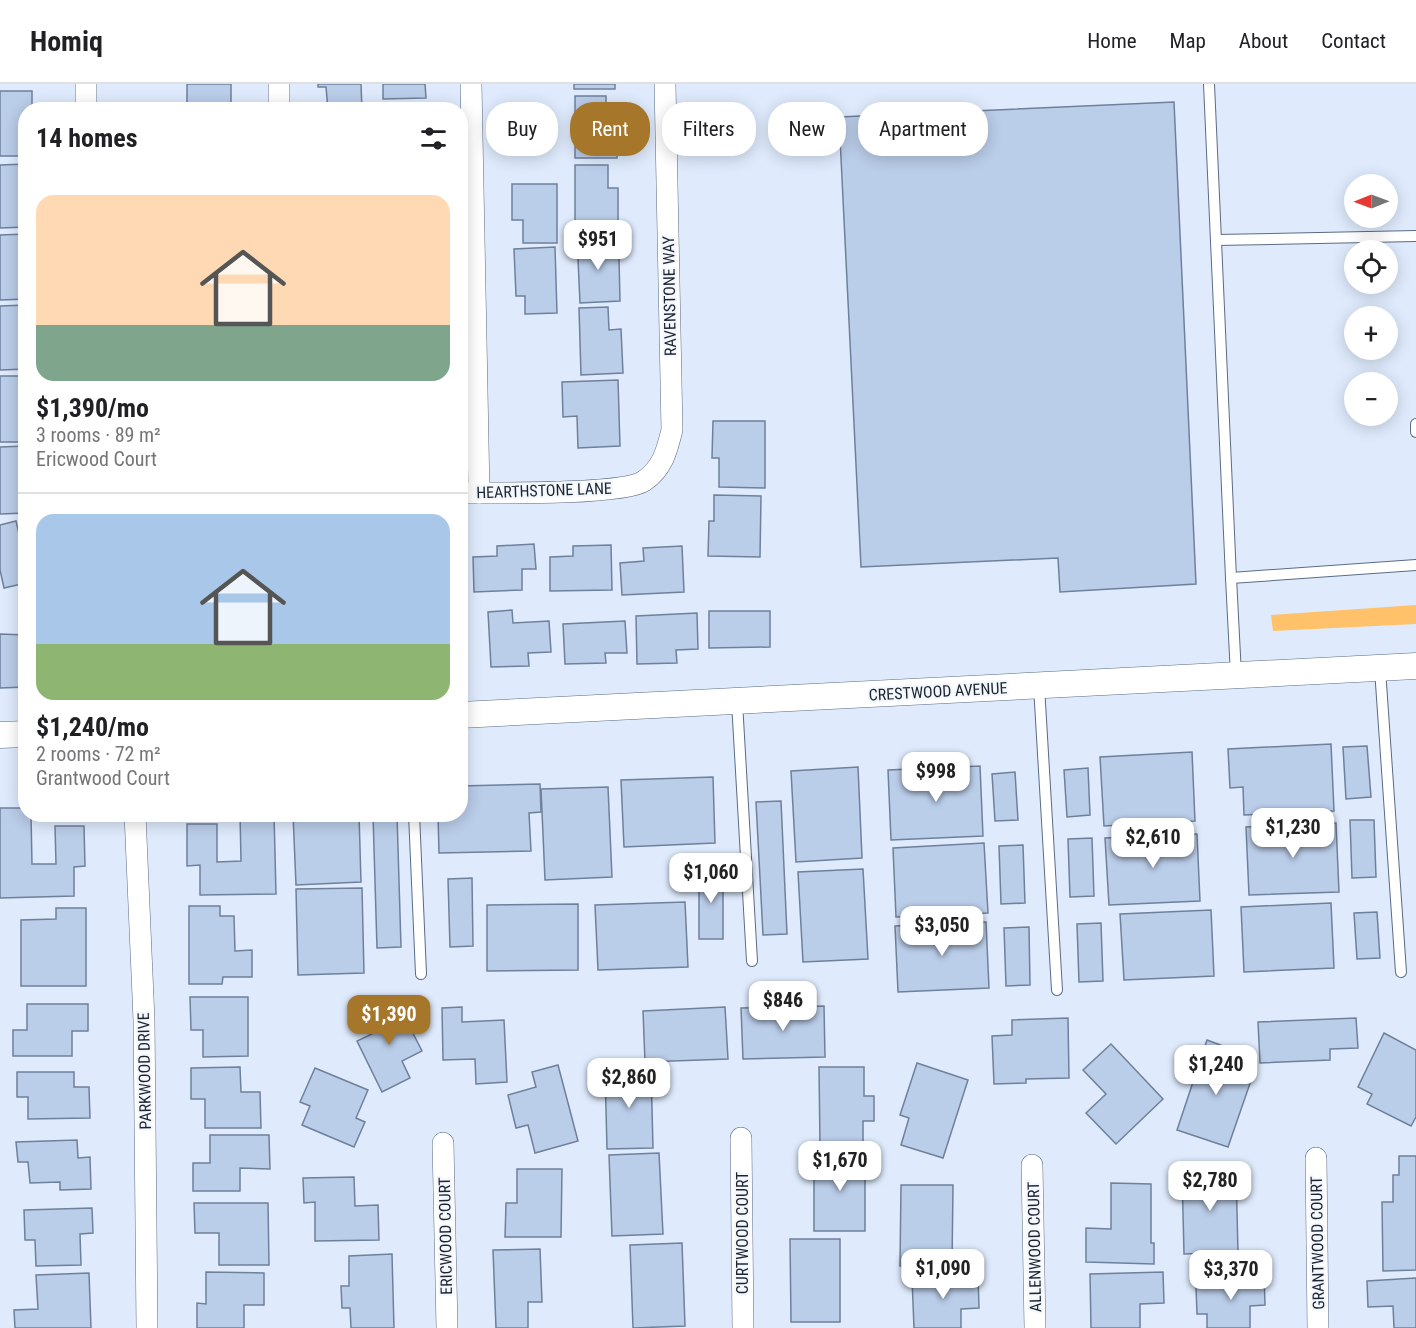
<!DOCTYPE html>
<meta charset="utf-8">
<style>
body{margin:0;font-family:"Roboto Condensed",sans-serif;background:#f2f2f2;color:#202124;height:100vh;display:flex;flex-direction:column;font-size:22px;white-space:nowrap}
*{box-sizing:border-box;margin:0}
p{font-size:20px;color:#757577}
.icon{flex:none;width:33px;height:33px;fill:none;stroke:currentColor;stroke-width:2;stroke-linecap:round;stroke-linejoin:round}
.map{position:relative;flex:1;overflow:hidden}
.drawer{position:absolute;left:18px;top:18px;width:450px;height:720px;display:flex;flex-direction:column;background:#fff;border-radius:24px;box-shadow:0 3px 15px #0003}
.drawer>*{flex:none}
.guide{position:absolute;left:486px;top:18px;width:570px;height:54px;display:flex;gap:12px}
.needle{width:39px;rotate:269deg}
.tools{position:absolute;left:1344px;top:90px;display:grid;gap:12px}
.tools a{display:grid;place-items:center;width:54px;height:54px;border-radius:50%;background:#fff;box-shadow:0 3px 15px #0003;font-size:30px}
.price{position:absolute;translate:-50% -51px;padding:0 14px;border-radius:12px;background:#fff;color:#222;font-size:20px;line-height:39px;filter:drop-shadow(0 2px 3px #0008)}
.price::after{content:'';position:absolute;left:50%;top:36px;width:18px;height:14px;margin-left:-9px;background:inherit;clip-path:polygon(0 0,100% 0,50% 100%)}
.price.on{background:#a6762a;color:#fff}
ul{padding:0;list-style:none}
li{display:grid;align-content:center;gap:12px;height:318px;padding:0 18px}
li+li{border-top:2px solid #e0e0e0}
li span{display:grid;place-items:center;height:186px;border-radius:18px;color:#555}
li>.icon{margin-inline-start:auto}
span .icon{width:108px;height:108px;fill:#fffc;stroke-width:1}
li b{font-size:26px}
h2{display:flex;justify-content:space-between;align-items:center;height:72px;padding:0 18px;font-size:26px}
.chip{padding:0 21px;border-radius:24px;background:#fff;box-shadow:0 3px 15px #0003;font-size:21px;line-height:54px}
.chip.on{background:#a6762a;color:#fff}
header{display:flex;align-items:center;gap:36px;box-sizing:border-box;height:84px;padding:0 30px;background:#fff;border-bottom:2px solid #e0e0e0}
header strong{font-size:28px}
nav{display:flex;gap:33px;margin-inline-start:auto;font-size:21px}
.map>svg:first-child{display:block}
</style>
<header>
<strong>Homiq</strong>
<nav><a>Home</a><a>Map</a><a>About</a><a>Contact</a></nav>
</header>
<div class="map">
<svg width="1416" height="1244" viewBox="0 0 1416 1244">
<rect width="100%" height="100%" fill="#dfebfd"/>
<polygon fill="#ffc26a" points="1416,521 1416,540 1273,547 1271,531"/>
<g fill="#bacde9" stroke="#6f809a" stroke-width="1.5">
<rect x="187" y="0" width="44" height="23"/>
<polygon points="318,0 361,0 362,26 328,26 326,3 318,3"/>
<polygon points="383,0 425,0 426,14 383,15"/>
<rect x="574" y="0" width="41" height="5"/>
<polygon points="0,7 32,7 32,26 26,26 26,72 0,72"/>
<polygon points="575,12 606,12 606,32 617,32 617,74 575,74"/>
<polygon points="1174,18 1196,500 1060,508 1058,474 861,483 839,33"/>
<polygon points="413,20 413,26 383,26 383,21"/>
<polygon points="26,80 26,143 0,144 0,81"/>
<polygon points="575,81 608,81 608,104 618,104 618,147 575,147"/>
<polygon points="512,100 557,100 557,159 523,159 523,136 512,136"/>
<polygon points="26,150 26,215 0,216 0,151"/>
<polygon points="609,152 610,174 619,174 620,217 580,219 577,154"/>
<polygon points="555,163 557,229 525,230 525,212 516,212 514,165"/>
<polygon points="26,221 26,285 0,286 0,222"/>
<polygon points="608,223 609,246 621,245 623,289 581,291 579,224"/>
<rect x="0" y="292" width="26" height="66"/>
<polygon points="618,296 620,362 578,364 577,332 563,333 562,298"/>
<polygon points="713,337 765,337 765,404 719,403 719,374 712,374"/>
<polygon points="26,362 26,429 0,430 0,363"/>
<polygon points="714,411 761,412 760,473 708,472 709,437 714,437"/>
<polygon points="16,437 20,454 26,452 26,499 4,504 0,486 0,441"/>
<polygon points="534,460 536,485 522,485 522,506 474,508 473,473 497,472 497,462"/>
<polygon points="611,461 612,506 550,507 550,473 573,472 573,462"/>
<polygon points="682,462 684,508 622,511 620,479 644,477 643,464"/>
<polygon points="512,526 513,539 549,537 551,568 528,569 529,582 491,583 488,528"/>
<polygon points="709,527 770,527 770,563 709,564"/>
<polygon points="697,529 698,565 676,566 677,579 637,580 636,532"/>
<polygon points="625,537 627,569 605,569 606,579 565,580 563,540"/>
<polygon points="0,550 26,551 26,603 0,604"/>
<polygon points="1331,660 1334,727 1244,731 1243,703 1230,704 1228,665"/>
<polygon points="1367,662 1371,713 1346,715 1343,663"/>
<polygon points="1192,668 1195,737 1104,742 1100,673"/>
<polygon points="980,682 983,752 891,756 888,686"/>
<polygon points="858,683 862,774 796,778 791,687"/>
<polygon points="1088,684 1090,731 1067,733 1064,686"/>
<polygon points="1015,688 1018,736 995,737 992,690"/>
<polygon points="713,693 715,759 624,763 621,696"/>
<polygon points="540,700 541,728 529,729 531,767 439,769 438,730 460,730 460,702"/>
<polygon points="608,703 612,793 545,796 541,705"/>
<polygon points="781,717 787,850 763,851 756,718"/>
<polygon points="0,724 26,724 26,730 31,730 32,780 56,780 55,742 84,742 85,782 74,783 74,812 0,814"/>
<polygon points="240,730 274,730 276,810 200,811 200,781 187,782 187,740 217,740 217,778 241,777"/>
<polygon points="293,730 359,730 361,798 296,801"/>
<polygon points="373,731 397,731 401,863 377,864"/>
<polygon points="1350,736 1374,736 1376,793 1352,794"/>
<polygon points="1336,739 1339,808 1249,811 1246,743"/>
<polygon points="1197,750 1200,817 1109,821 1105,754"/>
<polygon points="1092,754 1094,812 1070,813 1068,755"/>
<polygon points="984,759 988,829 896,833 893,764"/>
<polygon points="1023,761 1025,819 1001,820 999,762"/>
<rect x="699" y="785" width="24" height="70"/>
<polygon points="863,785 868,875 803,878 798,788"/>
<polygon points="472,794 473,862 450,863 448,795"/>
<polygon points="362,804 364,889 298,891 296,805"/>
<polygon points="685,818 688,883 598,886 595,821"/>
<polygon points="1331,819 1334,884 1244,888 1241,823"/>
<polygon points="578,820 578,886 487,887 487,821"/>
<polygon points="189,822 220,822 220,832 234,832 235,867 252,866 252,893 223,893 222,900 189,900"/>
<polygon points="56,824 86,824 86,902 21,902 21,836 56,835"/>
<polygon points="1211,826 1214,892 1124,896 1120,830"/>
<polygon points="1377,828 1380,874 1357,875 1354,829"/>
<polygon points="986,838 989,904 898,908 895,842"/>
<polygon points="1101,839 1103,897 1079,898 1077,840"/>
<polygon points="1029,843 1030,901 1006,902 1004,844"/>
<polygon points="190,913 248,913 248,972 203,973 203,946 191,946"/>
<polygon points="396,916 422,967 402,977 410,994 382,1008 357,957 374,949 366,932"/>
<polygon points="27,920 88,920 88,947 72,947 72,972 13,972 13,946 27,946"/>
<polygon points="824,922 825,973 743,975 741,924"/>
<polygon points="462,923 462,938 504,936 507,998 476,1000 475,975 443,976 442,924"/>
<polygon points="725,923 728,975 645,978 643,927"/>
<polygon points="1068,934 1069,994 1026,995 1026,999 994,1000 992,952 1012,951 1012,936"/>
<polygon points="1356,934 1358,964 1330,965 1330,976 1260,979 1258,938"/>
<polygon points="1384,949 1416,966 1416,1033 1411,1042 1367,1020 1372,1010 1358,1003"/>
<polygon points="1207,956 1231,965 1228,976 1255,985 1228,1063 1177,1046"/>
<polygon points="1111,960 1163,1015 1116,1060 1086,1029 1106,1010 1083,986"/>
<polygon points="917,979 968,996 943,1074 901,1061 909,1034 900,1031"/>
<polygon points="558,981 578,1057 535,1069 528,1041 516,1044 508,1011 536,1003 532,988"/>
<polygon points="240,983 241,1008 260,1008 261,1044 205,1044 205,1015 191,1015 191,984"/>
<polygon points="819,983 864,983 864,1012 874,1012 874,1037 863,1037 863,1062 820,1062"/>
<polygon points="315,984 368,1006 356,1034 365,1038 354,1063 302,1041 310,1022 300,1018"/>
<polygon points="651,985 653,1064 607,1065 605,986"/>
<polygon points="17,988 74,988 74,1003 89,1003 90,1034 28,1035 28,1013 17,1013"/>
<polygon points="210,1051 269,1051 270,1085 240,1084 240,1107 193,1107 193,1079 210,1079"/>
<polygon points="77,1056 78,1074 90,1073 91,1105 60,1106 60,1098 30,1099 28,1078 18,1078 16,1058"/>
<rect x="814" y="1068" width="51" height="79"/>
<polygon points="659,1069 663,1150 612,1152 609,1071"/>
<polygon points="1399,1072 1416,1072 1416,1186 1383,1187 1382,1118 1393,1118 1393,1091 1399,1091"/>
<polygon points="517,1085 562,1085 561,1153 505,1153 506,1119 517,1119"/>
<polygon points="1236,1086 1238,1168 1184,1170 1182,1088"/>
<polygon points="354,1093 355,1122 378,1121 379,1156 315,1157 315,1118 304,1119 303,1094"/>
<polygon points="1111,1099 1151,1100 1151,1159 1154,1159 1154,1180 1086,1178 1086,1144 1111,1145"/>
<polygon points="901,1101 953,1101 952,1182 900,1182"/>
<polygon points="194,1119 268,1119 269,1181 219,1181 219,1149 195,1149"/>
<polygon points="92,1124 93,1149 80,1150 81,1181 36,1182 35,1156 25,1156 24,1126"/>
<polygon points="790,1155 840,1155 840,1238 791,1238"/>
<polygon points="682,1159 685,1242 633,1244 630,1161"/>
<polygon points="540,1165 542,1218 528,1218 528,1244 496,1244 493,1166"/>
<polygon points="392,1170 394,1244 351,1244 350,1224 342,1224 341,1202 349,1202 349,1172"/>
<polygon points="206,1188 264,1189 264,1221 244,1221 244,1244 197,1244 197,1219 206,1220"/>
<polygon points="1163,1188 1164,1219 1140,1220 1140,1244 1091,1244 1090,1190"/>
<polygon points="89,1189 91,1244 15,1244 14,1226 38,1225 36,1191"/>
<polygon points="1264,1190 1265,1221 1250,1222 1250,1244 1207,1244 1207,1230 1197,1230 1196,1203 1218,1203 1218,1192"/>
<polygon points="978,1191 979,1224 961,1225 961,1244 914,1244 912,1194"/>
<polygon points="1416,1194 1416,1244 1394,1244 1393,1222 1368,1223 1367,1197"/>
</g>
<g fill="none" stroke-linecap="round" stroke-linejoin="round">
<g stroke="#5a6b84" stroke-width="12">
<g id="service">
<polyline points="1209,0 1231,494"/>
<polyline points="1216,156 1416,152"/>
<polyline points="1416,340 1416,348"/>
<polyline points="1380,585 1401,888"/>
<polyline points="1236,591 1231,494 1416,481"/>
<polyline points="1039,602 1057,906"/>
<polyline points="737,618 752,877"/>
<polyline points="414,730 421,890"/>
</g>
</g>
<g stroke="#5a6b84" stroke-width="22">
<g id="minor">
<polyline points="86,0 86,26"/>
<polyline points="279,0 279,26"/>
<polyline points="471,0 479,409"/>
<path d="M460 409C493 409 623 411 644 397 663 384 667 366 672 346L665 0"/>
<polyline points="135,730 144,936 147,1244"/>
<polyline points="741,1054 743,1244"/>
<polyline points="443,1059 447,1244"/>
<polyline points="1316,1074 1318,1244"/>
<polyline points="1032,1081 1035,1244"/>
</g>
</g>
<g stroke="#5a6b84" stroke-width="27">
<g id="tertiary">
<polyline points="460,631 1416,582"/>
<polyline points="0,651 26,650"/>
</g>
</g>
<use href="#service" stroke="#fff" stroke-width="10"/>
<use href="#minor" stroke="#fff" stroke-width="21"/>
<use href="#tertiary" stroke="#fff" stroke-width="26"/>
</g>
<g text-anchor="middle" stroke-width="4.5" stroke-linejoin="round" paint-order="stroke">
<g font-size="16" fill="#1c242e" stroke="#f4f8fe">
<text transform="translate(669 212) rotate(-91)" y="6">RAVENSTONE WAY</text>
<text transform="translate(544 406) rotate(-2)" y="6">HEARTHSTONE LANE</text>
<text transform="translate(938 607) rotate(-3)" y="6">CRESTWOOD AVENUE</text>
<text transform="translate(144 987) rotate(-91)" y="6">PARKWOOD DRIVE</text>
<text transform="translate(742 1149) rotate(-90)" y="6">CURTWOOD COURT</text>
<text transform="translate(445 1152) rotate(-91)" y="6">ERICWOOD COURT</text>
<text transform="translate(1317 1159) rotate(-91)" y="6">GRANTWOOD COURT</text>
<text transform="translate(1034 1163) rotate(-91)" y="6">ALLENWOOD COURT</text>
</g>
</g>
</svg>
<div class="tools">
<a><svg class="needle" viewBox="-14 -14 28 28"><path d="M0-13l5 13h-10z" fill="#e53935"/><path d="M0 13l5-13h-10z" fill="#757577"/></svg></a>
<a><svg class="icon" aria-label="locate" viewBox="0 0 24 24"><circle cx="12" cy="12" r="6"/><path d="M12 2v4M12 18v4M2 12h4M18 12h4"/></svg></a>
<a>+</a>
<a>−</a>
</div>
<b class="price" style="left:598px;top:187px">$951</b>
<b class="price" style="left:936px;top:719px">$998</b>
<b class="price" style="left:1293px;top:775px">$1,230</b>
<b class="price" style="left:1153px;top:785px">$2,610</b>
<b class="price" style="left:711px;top:820px">$1,060</b>
<b class="price" style="left:942px;top:873px">$3,050</b>
<b class="price" style="left:783px;top:948px">$846</b>
<b class="price on" style="left:389px;top:962px">$1,390</b>
<b class="price" style="left:1216px;top:1012px">$1,240</b>
<b class="price" style="left:629px;top:1025px">$2,860</b>
<b class="price" style="left:840px;top:1108px">$1,670</b>
<b class="price" style="left:1210px;top:1128px">$2,780</b>
<b class="price" style="left:943px;top:1216px">$1,090</b>
<b class="price" style="left:1231px;top:1217px">$3,370</b>
<div class="guide">
<a class="chip">Buy</a>
<a class="chip on">Rent</a>
<a class="chip">Filters</a>
<a class="chip">New</a>
<a class="chip">Apartment</a>
</div>
<section class="drawer">
<h2>14 homes<svg class="icon" aria-label="filters" viewBox="0 0 24 24"><path d="M4 7h16M4 17h16"/><circle cx="9" cy="7" r="2"/><circle cx="15" cy="17" r="2"/></svg></h2>
<ul>
<li><span style="background:linear-gradient(#ffd9b3 70%,#7fa58c 0)"><svg class="icon" aria-label="home" viewBox="0 0 24 24"><path d="M3 11l9-7 9 7M6 9v11h12V9"/></svg></span><div><b>$1,390/mo</b><p>3 rooms · 89 m²</p><p>Ericwood Court</p></div></li>
<li><span style="background:linear-gradient(#a9c7e8 70%,#8fb573 0)"><svg class="icon" aria-label="home" viewBox="0 0 24 24"><path d="M3 11l9-7 9 7M6 9v11h12V9"/></svg></span><div><b>$1,240/mo</b><p>2 rooms · 72 m²</p><p>Grantwood Court</p></div></li>
</ul>
</section>
</div>
